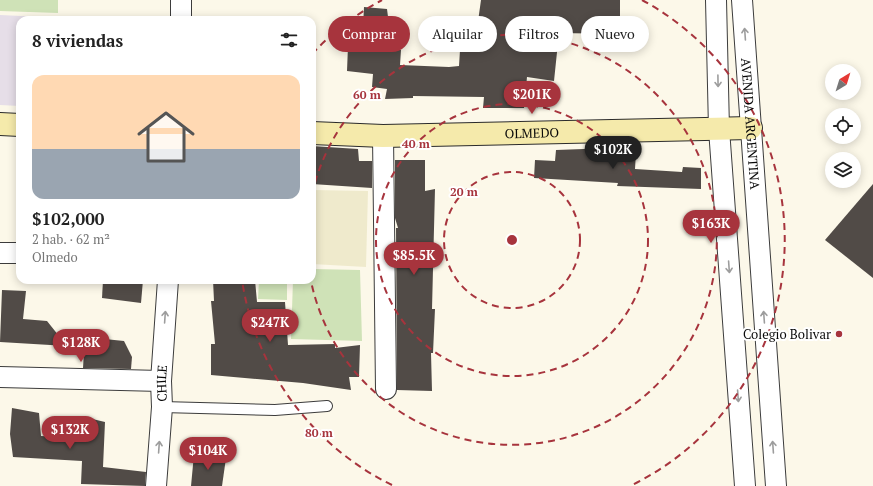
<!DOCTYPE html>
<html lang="es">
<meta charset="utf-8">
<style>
body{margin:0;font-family:"PT Serif",serif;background:#f6f6f6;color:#222;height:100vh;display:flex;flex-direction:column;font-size:15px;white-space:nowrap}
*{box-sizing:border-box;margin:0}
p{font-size:13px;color:#767676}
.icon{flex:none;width:22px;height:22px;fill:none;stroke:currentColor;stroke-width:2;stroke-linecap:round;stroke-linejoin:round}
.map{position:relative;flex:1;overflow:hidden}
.sheet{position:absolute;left:16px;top:16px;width:300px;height:268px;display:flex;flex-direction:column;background:#fff;border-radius:12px;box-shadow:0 2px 10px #0003}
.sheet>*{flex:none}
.guide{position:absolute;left:328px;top:16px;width:380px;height:36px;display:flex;gap:8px}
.needle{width:26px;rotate:38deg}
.buttons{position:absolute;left:825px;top:64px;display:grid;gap:8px}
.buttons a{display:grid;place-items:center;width:36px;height:36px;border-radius:50%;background:#fff;box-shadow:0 2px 10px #0003;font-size:20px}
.price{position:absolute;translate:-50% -34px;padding:0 9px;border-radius:14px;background:#a7343d;color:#fff;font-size:13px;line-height:26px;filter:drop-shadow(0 1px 2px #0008)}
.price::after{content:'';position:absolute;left:50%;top:24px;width:12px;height:9px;margin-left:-6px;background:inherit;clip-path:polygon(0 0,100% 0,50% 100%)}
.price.current{background:#222;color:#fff}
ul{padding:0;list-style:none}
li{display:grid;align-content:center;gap:8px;height:212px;padding:0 16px}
li span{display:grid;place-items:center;height:124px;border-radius:12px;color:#555}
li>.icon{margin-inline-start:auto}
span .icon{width:72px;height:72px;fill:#fffc;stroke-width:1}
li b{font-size:17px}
h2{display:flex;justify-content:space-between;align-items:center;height:48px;padding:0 16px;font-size:17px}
.pill{padding:0 14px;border-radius:18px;background:#fff;box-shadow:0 2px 10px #0003;font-size:14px;line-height:36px}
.pill.current{background:#a7343d;color:#fff}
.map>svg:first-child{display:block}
</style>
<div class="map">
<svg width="873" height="486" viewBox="0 0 873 486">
<rect width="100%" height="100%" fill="#fcf8e9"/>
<polygon fill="#e6dee8" points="0,15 43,17 43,20 20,20 20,106 0,105"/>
<polygon fill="#efeacc" points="312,190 368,191 366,267 312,264"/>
<g fill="#cfe2b7">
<polygon points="0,0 58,0 58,13 0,11"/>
<polygon points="312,269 360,270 362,341 291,339 293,280 312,280"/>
<polygon points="259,280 287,280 287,300 258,299"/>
</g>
<g fill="#514b47">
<polygon points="481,0 620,0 620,34 559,33 554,81 527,77 524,108 483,108 484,97 413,96 413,98 385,99 387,89 372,87 373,74 347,71 348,46 362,47 364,7 387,9 392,48 401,50 400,65 449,67 459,66 460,50 474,50"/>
<polygon points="312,146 358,149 359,161 372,161 372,188 312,184"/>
<polygon points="611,148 636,152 635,169 682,172 683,167 701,168 701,189 617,186 618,183 534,178 535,160 555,161 556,150"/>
<polygon points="395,160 425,160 425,191 435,189 432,309 435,309 433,353 431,353 432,391 397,390 396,228 398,228 395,218"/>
<polygon points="873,184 873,278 825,240"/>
<polygon points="103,280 143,280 141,303 102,298"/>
<polygon points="213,280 255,280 257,302 285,302 288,345 335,344 335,348 360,345 359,377 349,377 351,390 303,383 211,375 211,344 215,344 211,301 214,301"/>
<polygon points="2,290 26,291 23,319 47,321 67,346 0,342"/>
<polygon points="85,337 124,341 132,357 131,369 83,368"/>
<polygon points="12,408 39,413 41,436 83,438 84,417 105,422 103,467 146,472 145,486 81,484 82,461 13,457 10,434"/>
<polygon points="194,454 226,458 222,486 191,486"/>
</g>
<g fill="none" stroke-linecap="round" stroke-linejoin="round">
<g stroke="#3c3c3c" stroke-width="12">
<polyline id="lane" points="162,407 275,410 327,406"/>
</g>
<g stroke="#3c3c3c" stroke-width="22">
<g id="street">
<polyline points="716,0 719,129 745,486"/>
<path id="s1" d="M742 0 776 486"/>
<polyline points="181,20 181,0"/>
<polyline points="383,136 386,389"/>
<polyline points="0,253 20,253"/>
<polyline points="0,377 161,381"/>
<path id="s2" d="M156 486 162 407 161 381 168 280"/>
</g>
</g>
<g stroke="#2b2b2b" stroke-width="24">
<g id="secondary">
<polyline points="0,124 20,125"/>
<path id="s3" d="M312 133 383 136 751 128"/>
</g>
</g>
<use href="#lane" stroke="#fff" stroke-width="10"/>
<use href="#street" stroke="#fff" stroke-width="20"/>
<use href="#secondary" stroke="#f5eaab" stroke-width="22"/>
</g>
<defs><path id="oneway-shaft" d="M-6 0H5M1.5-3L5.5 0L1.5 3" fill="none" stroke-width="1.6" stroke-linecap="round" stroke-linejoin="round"/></defs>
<g stroke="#9d9d9d">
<use href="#oneway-shaft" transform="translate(745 34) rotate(-94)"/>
<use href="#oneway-shaft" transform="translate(718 81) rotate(89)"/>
<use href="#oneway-shaft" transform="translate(729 267) rotate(86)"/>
<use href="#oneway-shaft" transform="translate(165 317) rotate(-86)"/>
<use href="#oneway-shaft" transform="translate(764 317) rotate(-94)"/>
<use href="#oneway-shaft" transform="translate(738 396) rotate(86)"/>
<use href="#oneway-shaft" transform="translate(159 447) rotate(-86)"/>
<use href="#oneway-shaft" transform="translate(773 447) rotate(-94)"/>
</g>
<g fill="none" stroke="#a7343d" stroke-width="2" stroke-dasharray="7 5">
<circle cx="512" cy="240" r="68"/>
<circle cx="512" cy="240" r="136"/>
<path d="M312 194A205 205 0 1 1 311 281"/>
<path d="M392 485A273 273 0 0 1 242 280M312 54A273 273 0 0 1 382 0M642 0A273 273 0 0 1 632 485"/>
</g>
<circle fill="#a7343d" stroke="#fff" stroke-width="1.5" cx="839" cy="334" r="4"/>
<g text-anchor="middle" stroke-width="4" stroke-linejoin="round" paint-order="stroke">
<g font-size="13" fill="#090909" stroke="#fff">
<text dy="5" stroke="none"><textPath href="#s1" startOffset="124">AVENIDA ARGENTINA</textPath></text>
<text dy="5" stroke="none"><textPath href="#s3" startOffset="220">OLMEDO</textPath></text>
<text dy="5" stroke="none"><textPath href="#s2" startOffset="103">CHILE</textPath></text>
</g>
<g font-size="13" fill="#090909" stroke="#fff" text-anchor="end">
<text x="831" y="339">Colegio Bolivar</text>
</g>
</g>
<circle cx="512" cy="240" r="6" fill="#a7343d" stroke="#fff" stroke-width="2"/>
<g font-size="12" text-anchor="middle" font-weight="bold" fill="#a7343d" stroke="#fff" stroke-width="4" stroke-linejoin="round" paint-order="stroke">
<text x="367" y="99">60 m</text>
<text x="416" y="148">40 m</text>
<text x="464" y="196">20 m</text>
<text x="319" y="437">80 m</text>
</g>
</svg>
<div class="buttons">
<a><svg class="needle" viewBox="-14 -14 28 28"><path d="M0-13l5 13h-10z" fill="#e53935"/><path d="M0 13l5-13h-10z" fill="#767676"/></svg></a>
<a><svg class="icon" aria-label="locate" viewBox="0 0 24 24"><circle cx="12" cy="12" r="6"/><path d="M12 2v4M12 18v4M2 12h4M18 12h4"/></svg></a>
<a><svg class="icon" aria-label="layers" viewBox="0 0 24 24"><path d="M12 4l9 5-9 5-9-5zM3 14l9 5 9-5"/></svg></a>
</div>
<b class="price" style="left:532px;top:115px">$201K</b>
<b class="price current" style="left:613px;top:170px">$102K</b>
<b class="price" style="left:711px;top:244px">$163K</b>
<b class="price" style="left:414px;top:276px">$85.5K</b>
<b class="price" style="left:270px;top:343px">$247K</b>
<b class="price" style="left:81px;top:363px">$128K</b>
<b class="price" style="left:70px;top:450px">$132K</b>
<b class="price" style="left:208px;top:471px">$104K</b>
<div class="guide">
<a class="pill current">Comprar</a>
<a class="pill">Alquilar</a>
<a class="pill">Filtros</a>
<a class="pill">Nuevo</a>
</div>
<section class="sheet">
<h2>8 viviendas<svg class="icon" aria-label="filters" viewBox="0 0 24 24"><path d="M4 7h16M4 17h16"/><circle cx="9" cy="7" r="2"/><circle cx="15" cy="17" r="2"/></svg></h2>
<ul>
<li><span style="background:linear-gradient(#ffd9b3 60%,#9aa5b1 0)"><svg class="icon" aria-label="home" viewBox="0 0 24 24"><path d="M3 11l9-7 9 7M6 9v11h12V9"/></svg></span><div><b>$102,000</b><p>2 hab. · 62 m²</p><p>Olmedo</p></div></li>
</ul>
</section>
</div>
